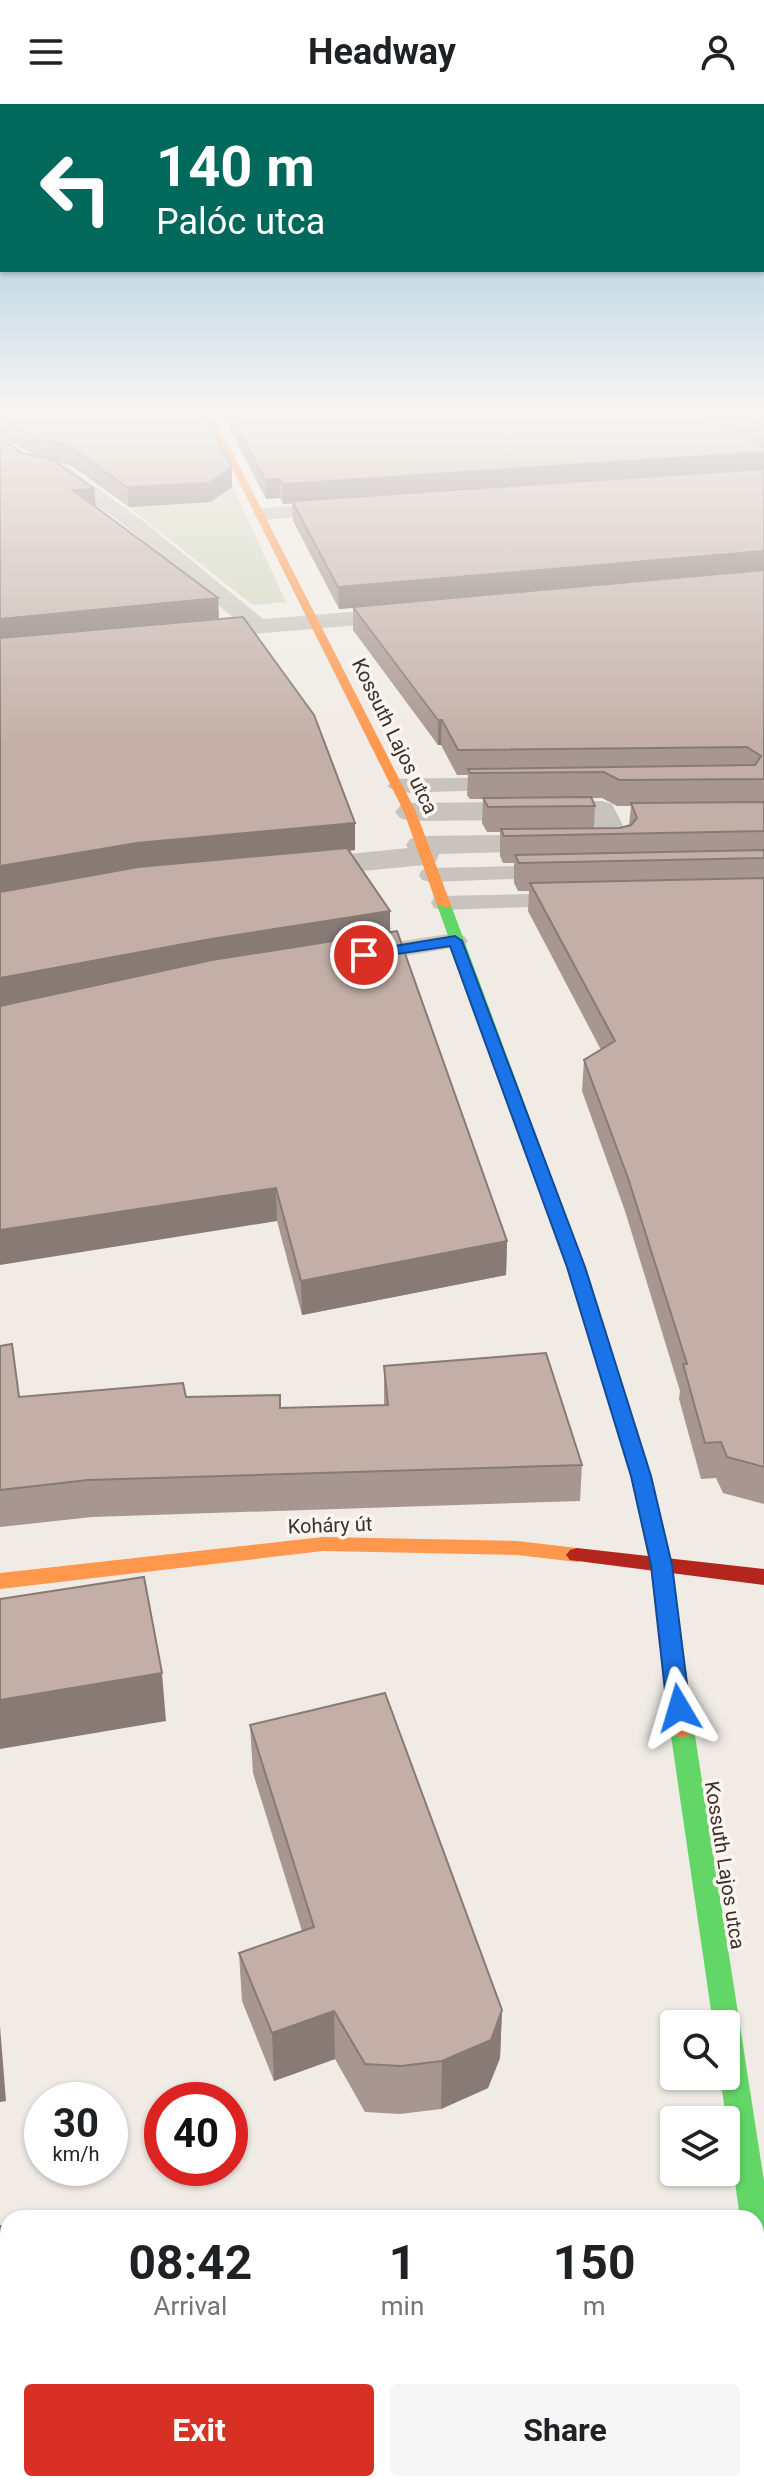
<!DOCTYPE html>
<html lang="en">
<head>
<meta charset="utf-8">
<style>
  body { margin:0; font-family:Roboto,sans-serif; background:#f6f6f6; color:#202124; height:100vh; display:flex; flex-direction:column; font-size:30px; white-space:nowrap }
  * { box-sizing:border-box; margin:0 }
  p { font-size:26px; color:#757577 }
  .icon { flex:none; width:44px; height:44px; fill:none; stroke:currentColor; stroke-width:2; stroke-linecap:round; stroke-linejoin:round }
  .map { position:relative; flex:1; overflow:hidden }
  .drawer { position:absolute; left:0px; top:2106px; width:764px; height:282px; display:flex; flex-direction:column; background:#fff; border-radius:24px 24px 0 0; box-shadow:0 2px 6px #0004 }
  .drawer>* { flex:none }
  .hud { position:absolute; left:0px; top:0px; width:764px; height:168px; box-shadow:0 2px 6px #0004; background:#00695c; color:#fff; overflow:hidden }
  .controls { position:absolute; left:660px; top:1906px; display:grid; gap:16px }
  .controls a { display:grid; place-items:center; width:80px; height:80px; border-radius:8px; background:#fff; box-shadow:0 2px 6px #0004; font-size:40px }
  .speed { position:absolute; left:24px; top:1978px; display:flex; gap:16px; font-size:40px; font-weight:700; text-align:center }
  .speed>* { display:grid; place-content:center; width:104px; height:104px; border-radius:50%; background:#fff; box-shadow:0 2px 6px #0004; line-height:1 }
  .speed small { font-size:20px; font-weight:400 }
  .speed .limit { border:12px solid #d22; background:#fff; color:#111 }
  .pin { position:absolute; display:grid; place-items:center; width:68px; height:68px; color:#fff; margin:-34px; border:4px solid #fff; border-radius:50%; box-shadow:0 2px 8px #0007 }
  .me { position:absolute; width:88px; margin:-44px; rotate:353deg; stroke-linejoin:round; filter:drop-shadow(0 0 6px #0008) }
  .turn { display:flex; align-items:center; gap:28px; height:168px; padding:0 24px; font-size:36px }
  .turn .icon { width:104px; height:104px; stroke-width:2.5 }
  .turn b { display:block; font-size:56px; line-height:68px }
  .eta { display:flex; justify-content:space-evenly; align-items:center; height:136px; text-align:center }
  .eta b { font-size:48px; font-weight:700; line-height:56px }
  .primary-button { display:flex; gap:16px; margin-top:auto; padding:16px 24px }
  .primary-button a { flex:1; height:92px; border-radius:8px; background:#d93025; color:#fff; font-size:32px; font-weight:700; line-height:92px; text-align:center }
  .primary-button a+a { background:#f6f6f6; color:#202124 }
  header { display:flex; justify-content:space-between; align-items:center; height:104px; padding:0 24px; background:#fff; font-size:36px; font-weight:700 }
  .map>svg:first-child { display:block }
</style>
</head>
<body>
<header><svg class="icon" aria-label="menu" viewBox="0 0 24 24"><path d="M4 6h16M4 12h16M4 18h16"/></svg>Headway<svg class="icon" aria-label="person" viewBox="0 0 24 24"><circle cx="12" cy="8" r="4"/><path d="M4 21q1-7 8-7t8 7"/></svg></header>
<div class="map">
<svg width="764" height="2387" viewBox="0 0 764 2387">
  <rect width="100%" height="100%" fill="#f0ebe5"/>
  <!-- green -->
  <path fill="#d1d6bf" d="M 0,320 L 224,364 L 286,498 L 253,501 L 83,367 L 41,355 Z"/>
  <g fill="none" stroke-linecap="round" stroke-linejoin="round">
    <!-- lane -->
    <g fill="#c9c3be" fill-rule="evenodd">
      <path d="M 514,673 L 522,675 L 525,680 L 522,685 L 398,689 L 387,682 L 398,675 Z"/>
      <path d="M 559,761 L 567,763 L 571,768 L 567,773 L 431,778 L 422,776 L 419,771 L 422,766 L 431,764 Z"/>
      <path d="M 574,789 L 583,791 L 586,796 L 583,801 L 443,806 L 434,804 L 431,799 L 434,794 L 443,792 Z"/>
      <path d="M 455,829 L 464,832 L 468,837 L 464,842 L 357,860 L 348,858 L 344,852 L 348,846 L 357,844 Z"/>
    </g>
    <!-- street -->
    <g fill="#c9c3be" fill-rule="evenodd">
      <path d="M 0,333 L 39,357 L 68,363 L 142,416 L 263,515 L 411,503 L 419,505 L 423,510 L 419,515 L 411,517 L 189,535 L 181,533 L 177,528 L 181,523 L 237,517 L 128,424 L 55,371 L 26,365 L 0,346 Z"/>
      <path d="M 351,398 L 361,404 L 358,408 L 262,416 L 252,410 L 262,404 Z"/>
      <path d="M 602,697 L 612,700 L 632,739 L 628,745 L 439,750 L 436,758 L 425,761 L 300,773 L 289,771 L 285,764 L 289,757 L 300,755 L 408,744 L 406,741 L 410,735 L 421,732 L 598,730 L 591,715 L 410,717 L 400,714 L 395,708 L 400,702 L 410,699 Z"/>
    </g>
    <!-- fast -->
    <g fill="#63d668" fill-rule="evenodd">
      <path d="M 444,797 L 451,801 L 585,1163 L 630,1304 L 627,1308 L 620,1310 L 610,1304 L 567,1163 L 437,801 Z"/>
      <path d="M 682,1616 L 690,1619 L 694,1625 L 764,2077 L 764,2192 L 756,2189 L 756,2114 L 740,2114 L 720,1972 L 726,1972 L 726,1920 L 713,1920 L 670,1625 L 674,1619 Z"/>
    </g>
    <!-- slow -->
    <g fill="#ff974d" fill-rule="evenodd">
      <path d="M 208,308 L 214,308 L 220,324 L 416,708 L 451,801 L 449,804 L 437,801 L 404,708 L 212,324 Z"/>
      <path d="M 620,1298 L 630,1304 L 651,1372 L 672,1461 L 694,1625 L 690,1631 L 682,1634 L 674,1631 L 670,1625 L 650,1461 L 631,1372 L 610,1304 Z"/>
      <path d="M 323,1433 L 517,1437 L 577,1444 L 584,1446 L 588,1451 L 584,1456 L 577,1458 L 517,1451 L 323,1447 L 0,1485 L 0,1469 Z"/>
    </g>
    <!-- jam -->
    <path fill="#b3261e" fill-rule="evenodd" d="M 577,1444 L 764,1465 L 764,1481 L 570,1456 L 566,1451 L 570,1446 Z"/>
  </g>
  <!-- wall -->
  <g fill="#a89690" fill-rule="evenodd">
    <path d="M 0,308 L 232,383 L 210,398 L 129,403 L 70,361 L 56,358 L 94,385 L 96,403 L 218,494 L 219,515 L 355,719 L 355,746 L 349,747 L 390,828 L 507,1137 L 506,1171 L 302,1211 L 277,1117 L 22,349 L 35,351 L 0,332 Z"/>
    <path d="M 221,308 L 764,308 L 764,1400 L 723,1389 L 716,1374 L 701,1375 L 679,1295 L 680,1287 L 625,1107 L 582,987 L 584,956 L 601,946 L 528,807 L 529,787 L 518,787 L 514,779 L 514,759 L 503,759 L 500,752 L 500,728 L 487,728 L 482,719 L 483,695 L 470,695 L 467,691 L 468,671 L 457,671 L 441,641 L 438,641 L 353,526 L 353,504 L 339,505 L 293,417 L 292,399 L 283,400 L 280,394 L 266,395 ZM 591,694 L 602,694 L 617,702 L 631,702 L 629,721 L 620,724 L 594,724 L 595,702 Z"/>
    <path d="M 0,1242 L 19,1293 L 186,1293 L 280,1304 L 384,1301 L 384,1262 L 582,1361 L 580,1397 L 92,1413 L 0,1423 Z"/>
    <path d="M 250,1621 L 502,1906 L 500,1954 L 488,1984 L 441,2005 L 400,2010 L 365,2008 L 335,1955 L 274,1977 L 242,1897 L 239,1849 L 302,1827 L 253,1669 Z"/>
    <path d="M 0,2122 L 8,2122 L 8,2380 L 466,2380 L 466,2387 L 155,2387 L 0,2382 Z"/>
  </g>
  <!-- shaded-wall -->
  <g fill="#887a75">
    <path d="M 764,348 L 764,367 L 283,400 L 283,380 Z"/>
    <path d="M 232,363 L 232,383 L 210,398 L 129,403 L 127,383 Z"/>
    <path d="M 280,375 L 280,394 L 266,395 L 265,376 Z"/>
    <path d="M 94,385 L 96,404 L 73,386 Z"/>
    <path d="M 764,447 L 764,468 L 339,505 L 338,483 Z"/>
    <path d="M 218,494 L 219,517 L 0,538 L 0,515 Z"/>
    <path d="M 438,616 L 442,616 L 441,641 L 438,641 Z"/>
    <path d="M 355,719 L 355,746 L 140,767 L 0,791 L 0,762 L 137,739 Z"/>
    <path d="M 390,807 L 390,836 L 0,905 L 0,874 L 211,835 Z"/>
    <path d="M 276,1084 L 277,1117 L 0,1161 L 0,1126 Z"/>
    <path d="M 507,1137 L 506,1171 L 302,1211 L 301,1177 Z"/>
    <path d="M 162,1569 L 166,1617 L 0,1645 L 0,1596 Z"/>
    <path d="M 502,1906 L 500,1954 L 488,1984 L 441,2005 L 442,1957 Z"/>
    <path d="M 334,1907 L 335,1955 L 274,1977 L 272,1929 Z"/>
    <path d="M 0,1922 L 6,1997 L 0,1998 Z"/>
  </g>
  <!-- building -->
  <g fill="#c3afa7" stroke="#887a75" stroke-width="2">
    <path d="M 0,308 L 204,308 L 232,363 L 209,379 L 127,383 L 68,342 L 38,336 L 0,315 Z"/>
    <path d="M 230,308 L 702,308 L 764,343 L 764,348 L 283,380 L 280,375 L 265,376 Z"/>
    <path d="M 735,308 L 764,308 L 764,323 Z"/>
    <path d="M 0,333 L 22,349 L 52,355 L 94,385 L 73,386 L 218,494 L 0,515 Z"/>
    <path d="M 764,365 L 764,447 L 338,483 L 292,397 Z"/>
    <path d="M 764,466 L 764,675 L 619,676 L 604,668 L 470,669 L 468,665 L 755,661 L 761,652 L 747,643 L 458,646 L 442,616 L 438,616 L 353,503 Z"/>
    <path d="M 243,513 L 314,611 L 355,719 L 137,739 L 0,762 L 0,534 Z"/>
    <path d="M 591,693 L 595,702 L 488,703 L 483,694 Z"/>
    <path d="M 764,698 L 764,727 L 504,732 L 501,725 L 620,724 L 631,721 L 637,714 L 631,699 Z"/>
    <path d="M 347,744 L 390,807 L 211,835 L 0,874 L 0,788 L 138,763 Z"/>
    <path d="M 764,746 L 764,754 L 519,759 L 515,751 Z"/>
    <path d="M 764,774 L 764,1363 L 727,1353 L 721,1338 L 705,1339 L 683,1260 L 687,1260 L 628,1074 L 584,956 L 615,937 L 530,779 Z"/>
    <path d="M 397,827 L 507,1137 L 301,1177 L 276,1084 L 0,1126 L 0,902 L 212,856 Z"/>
    <path d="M 12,1240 L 19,1293 L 183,1279 L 186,1293 L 280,1291 L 280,1304 L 388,1301 L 384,1262 L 546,1249 L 582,1361 L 88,1376 L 0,1386 L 0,1242 Z"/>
    <path d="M 144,1473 L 162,1569 L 0,1596 L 0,1495 Z"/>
    <path d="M 385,1589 L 502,1906 L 491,1936 L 442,1957 L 401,1962 L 365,1960 L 334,1907 L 272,1929 L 239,1849 L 314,1823 L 250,1621 Z"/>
    <path d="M 0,2122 L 8,2122 L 8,2342 L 0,2341 Z"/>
    <path d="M 224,2380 L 466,2380 L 466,2387 L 223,2387 Z"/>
  </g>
  <!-- sky -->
  <linearGradient id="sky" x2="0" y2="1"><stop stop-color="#8bbad8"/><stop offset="0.48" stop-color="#f8f6f3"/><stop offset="1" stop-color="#f8f6f3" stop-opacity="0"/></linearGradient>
  <rect width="764" height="642" fill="url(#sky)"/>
  <!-- route -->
  <path fill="#1a73e8" stroke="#114b97" stroke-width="2" d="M 455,832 L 462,837 L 585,1163 L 651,1372 L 672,1461 L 690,1604 L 687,1610 L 679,1613 L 670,1610 L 667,1604 L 651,1461 L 631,1372 L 567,1163 L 450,842 L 364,855 L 357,851 L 364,847 Z"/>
  <g text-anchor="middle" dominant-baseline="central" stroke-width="7" stroke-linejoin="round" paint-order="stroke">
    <!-- street labels -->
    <g font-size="20" fill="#3b302b" stroke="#fbf5ee">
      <text transform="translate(395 632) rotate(64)">Kossuth Lajos utca</text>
      <text transform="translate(330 1421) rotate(-2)">Koháry út</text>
      <text transform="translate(725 1761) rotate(81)">Kossuth Lajos utca</text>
    </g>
  </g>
</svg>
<div class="controls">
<a><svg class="icon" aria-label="search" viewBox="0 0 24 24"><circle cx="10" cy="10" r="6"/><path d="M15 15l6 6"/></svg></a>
<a><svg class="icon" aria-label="layers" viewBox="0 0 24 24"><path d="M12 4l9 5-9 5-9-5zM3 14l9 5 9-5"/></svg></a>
</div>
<div class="speed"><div>30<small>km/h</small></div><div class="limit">40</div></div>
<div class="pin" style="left:364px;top:851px;background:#d93025"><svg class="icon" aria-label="arrive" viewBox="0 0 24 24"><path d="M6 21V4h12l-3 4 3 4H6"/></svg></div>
<svg class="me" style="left:679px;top:1604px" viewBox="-20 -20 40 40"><path d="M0-17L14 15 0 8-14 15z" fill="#1a73e8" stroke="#fff" stroke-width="4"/></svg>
<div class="hud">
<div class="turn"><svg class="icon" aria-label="left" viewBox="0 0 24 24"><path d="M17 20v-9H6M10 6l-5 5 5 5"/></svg><div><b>140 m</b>Palóc utca</div></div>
</div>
<section class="drawer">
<div class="eta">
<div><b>08:42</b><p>Arrival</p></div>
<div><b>1</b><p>min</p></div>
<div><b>150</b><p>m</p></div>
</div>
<div class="primary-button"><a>Exit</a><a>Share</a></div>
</section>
</div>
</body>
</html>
